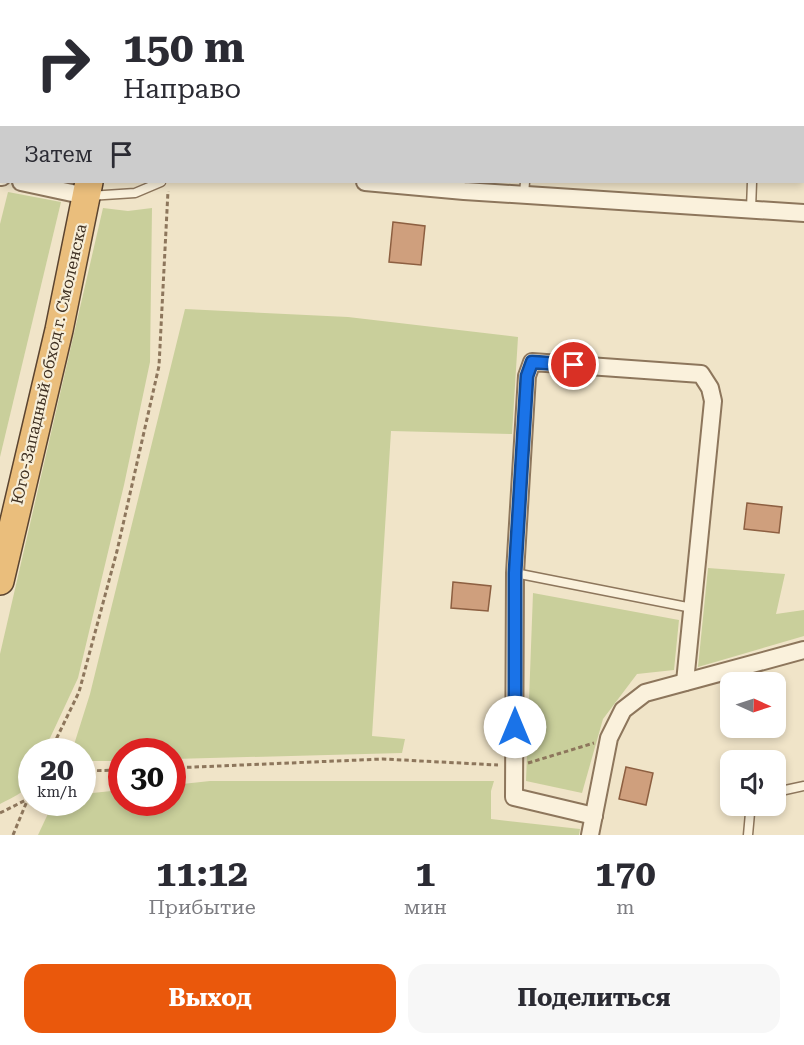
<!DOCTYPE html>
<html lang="ru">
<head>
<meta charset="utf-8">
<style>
  body { margin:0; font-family:"Roboto Serif",serif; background:#f7f7f7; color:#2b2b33; height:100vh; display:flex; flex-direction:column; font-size:22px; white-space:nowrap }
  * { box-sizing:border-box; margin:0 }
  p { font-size:20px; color:#7c7c81 }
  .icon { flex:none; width:33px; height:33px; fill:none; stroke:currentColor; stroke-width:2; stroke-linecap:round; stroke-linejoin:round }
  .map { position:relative; height:835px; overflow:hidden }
  .drawer { display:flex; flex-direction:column; background:#fff; flex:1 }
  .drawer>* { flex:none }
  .top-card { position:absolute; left:0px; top:0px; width:804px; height:183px; box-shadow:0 3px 9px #0003; background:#fff; color:#2b2b33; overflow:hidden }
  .needle { width:39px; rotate:93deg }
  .buttons { position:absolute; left:720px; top:672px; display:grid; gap:12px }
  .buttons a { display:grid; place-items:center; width:66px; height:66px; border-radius:12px; background:#fff; box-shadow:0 3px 9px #0003; font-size:30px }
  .speed { position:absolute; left:18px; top:738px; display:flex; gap:12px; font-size:30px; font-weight:700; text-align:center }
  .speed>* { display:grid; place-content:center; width:78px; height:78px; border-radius:50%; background:#fff; box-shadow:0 3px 9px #0003; line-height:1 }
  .speed small { font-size:15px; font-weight:400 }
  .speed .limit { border:9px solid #d22; background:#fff; color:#111 }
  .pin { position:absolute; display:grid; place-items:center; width:51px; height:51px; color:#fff; margin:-26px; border:3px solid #fff; border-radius:50%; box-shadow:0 2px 6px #0007 }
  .me { position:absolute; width:66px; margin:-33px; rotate:0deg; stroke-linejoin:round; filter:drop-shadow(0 0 4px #0008) }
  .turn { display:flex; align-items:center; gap:21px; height:126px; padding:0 24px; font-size:27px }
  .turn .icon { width:78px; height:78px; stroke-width:2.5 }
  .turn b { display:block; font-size:42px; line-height:51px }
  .then { display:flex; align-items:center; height:57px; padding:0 24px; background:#0003; gap:12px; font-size:22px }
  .eta { display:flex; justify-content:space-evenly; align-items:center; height:102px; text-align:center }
  .eta b { font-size:36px; font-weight:700; line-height:42px }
  .action { display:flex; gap:12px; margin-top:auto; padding:12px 24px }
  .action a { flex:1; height:69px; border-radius:18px; background:#ea580c; color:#fff; font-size:24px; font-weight:700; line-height:69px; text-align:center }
  .action a+a { background:#f7f7f7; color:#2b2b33 }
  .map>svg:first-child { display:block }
</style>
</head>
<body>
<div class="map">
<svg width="804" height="835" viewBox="0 0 804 835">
  <rect width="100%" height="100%" fill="#f0e4c8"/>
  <!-- green -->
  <g fill="#c9cf9b">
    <path d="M 8,192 L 61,202 L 0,457 L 0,224 Z"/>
    <path d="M 103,208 L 128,211 L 152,208 L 150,362 L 124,485 L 78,678 L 44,751 L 32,752 C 32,789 33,787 0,804 L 0,654 Z"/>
    <path d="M 185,309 L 348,317 L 518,337 L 512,434 L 391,431 L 372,736 L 405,739 L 402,753 L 173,759 L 172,752 L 122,752 L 121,761 L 83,761 L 82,752 L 72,751 L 90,694 Z"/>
    <path d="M 708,568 L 785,574 L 776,614 L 804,610 L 804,636 L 698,667 Z"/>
    <path d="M 533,593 L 679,620 L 674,670 L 637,674 L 603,719 L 582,793 L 526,781 Z"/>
    <path d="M 210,781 L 494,781 L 491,791 L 491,819 L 580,829 L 579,835 L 38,835 L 53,803 L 82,802 L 83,794 L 121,790 L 122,802 L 172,802 L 173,785 Z"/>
  </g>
  <!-- building -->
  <g fill="#cf9f7d" stroke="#8d5f41" stroke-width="1.5">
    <path d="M 393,222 L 425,226 L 421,265 L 389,262 Z"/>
    <path d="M 747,503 L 782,507 L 779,533 L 744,529 Z"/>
    <path d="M 453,582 L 491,586 L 488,611 L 451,608 Z"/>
    <path d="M 626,767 L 653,773 L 646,805 L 619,799 Z"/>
  </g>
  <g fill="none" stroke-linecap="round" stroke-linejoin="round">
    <defs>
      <g id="service">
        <path d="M 33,0 L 37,2"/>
        <path d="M 287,2 L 287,0"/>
        <path d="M 535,2 L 535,0"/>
        <path d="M 764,2 L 764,0"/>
        <path d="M 524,194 L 525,182"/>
        <path d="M 89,196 L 135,193 L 161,182"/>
        <path d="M 751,209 L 752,182"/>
        <path d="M 515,573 L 692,608"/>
        <path d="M 776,792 L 804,786"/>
        <path d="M 748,835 L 750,813 L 759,806"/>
      </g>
      <g id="minor">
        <path d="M 0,177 L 2,177"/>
        <path d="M 21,182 L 86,196"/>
        <path d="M 365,182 L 464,191 L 804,213"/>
        <path d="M 594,816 L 514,797 L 515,573 L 527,376 L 532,362 L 701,374 L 710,388 L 713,401 L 685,682"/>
        <path d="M 590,835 L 609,738 L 623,710 L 645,693 L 804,650"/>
      </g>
      <g id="trunk">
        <path d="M 125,2 L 125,0"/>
        <path d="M 0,581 L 59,330 L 89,182"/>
      </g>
    </defs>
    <!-- service casing -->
    <use href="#service" stroke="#8d765c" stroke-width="11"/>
    <!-- minor casing -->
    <use href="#minor" stroke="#8d765c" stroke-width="20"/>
    <!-- trunk casing -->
    <use href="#trunk" stroke="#5b4430" stroke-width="30"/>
    <!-- path -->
    <g stroke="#8d765c" stroke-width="3" stroke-dasharray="4.5 3" stroke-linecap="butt">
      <path d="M 50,752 L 79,692 L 117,551 L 159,366 L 168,191"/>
      <path d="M 528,763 L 594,743"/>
      <path d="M 172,768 L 383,759 L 498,765"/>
      <path d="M 82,771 L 122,770"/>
      <path d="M 0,813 L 32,797"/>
      <path d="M 13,835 L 32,789"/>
    </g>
    <!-- service -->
    <use href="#service" stroke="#faf1dc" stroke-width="8"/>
    <!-- minor -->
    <use href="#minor" stroke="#faf1dc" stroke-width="16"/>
    <!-- trunk -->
    <use href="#trunk" stroke="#eabe7c" stroke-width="27"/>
  </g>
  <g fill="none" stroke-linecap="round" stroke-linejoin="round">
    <defs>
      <path id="route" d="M 515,727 L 515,573 L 527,376 L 532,362 L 574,365"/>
    </defs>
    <!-- route casing -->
    <use href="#route" stroke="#114b97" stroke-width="15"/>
    <!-- route -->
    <use href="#route" stroke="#1a73e8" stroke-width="10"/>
  </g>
  <g text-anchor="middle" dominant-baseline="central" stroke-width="4.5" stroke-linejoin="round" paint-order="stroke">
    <!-- street labels -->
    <g font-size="16" fill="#3d2e20" stroke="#f7eed8">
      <text transform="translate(49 364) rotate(-77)">Юго-Западный обход г. Смоленска</text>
    </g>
  </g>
</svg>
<div class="buttons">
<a><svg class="needle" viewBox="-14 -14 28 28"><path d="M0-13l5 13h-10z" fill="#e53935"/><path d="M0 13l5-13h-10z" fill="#7c7c81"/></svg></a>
<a><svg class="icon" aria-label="sound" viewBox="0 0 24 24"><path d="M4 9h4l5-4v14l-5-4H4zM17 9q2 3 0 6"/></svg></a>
</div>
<div class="speed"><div>20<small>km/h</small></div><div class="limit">30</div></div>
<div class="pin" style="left:574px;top:365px;background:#d93025"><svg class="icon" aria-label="arrive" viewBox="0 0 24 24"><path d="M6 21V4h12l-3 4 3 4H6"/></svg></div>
<svg class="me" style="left:515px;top:727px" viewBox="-20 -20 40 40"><circle r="19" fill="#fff"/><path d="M0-13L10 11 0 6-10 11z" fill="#1a73e8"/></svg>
<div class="top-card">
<div class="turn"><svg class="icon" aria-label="right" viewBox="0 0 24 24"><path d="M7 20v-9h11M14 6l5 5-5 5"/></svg><div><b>150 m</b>Направо</div></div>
<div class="then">Затем<svg class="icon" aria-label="arrive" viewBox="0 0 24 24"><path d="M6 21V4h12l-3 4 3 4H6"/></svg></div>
</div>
</div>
<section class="drawer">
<div class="eta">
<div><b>11:12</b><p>Прибытие</p></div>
<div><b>1</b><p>мин</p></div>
<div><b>170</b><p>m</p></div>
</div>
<div class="action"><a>Выход</a><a>Поделиться</a></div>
</section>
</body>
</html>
